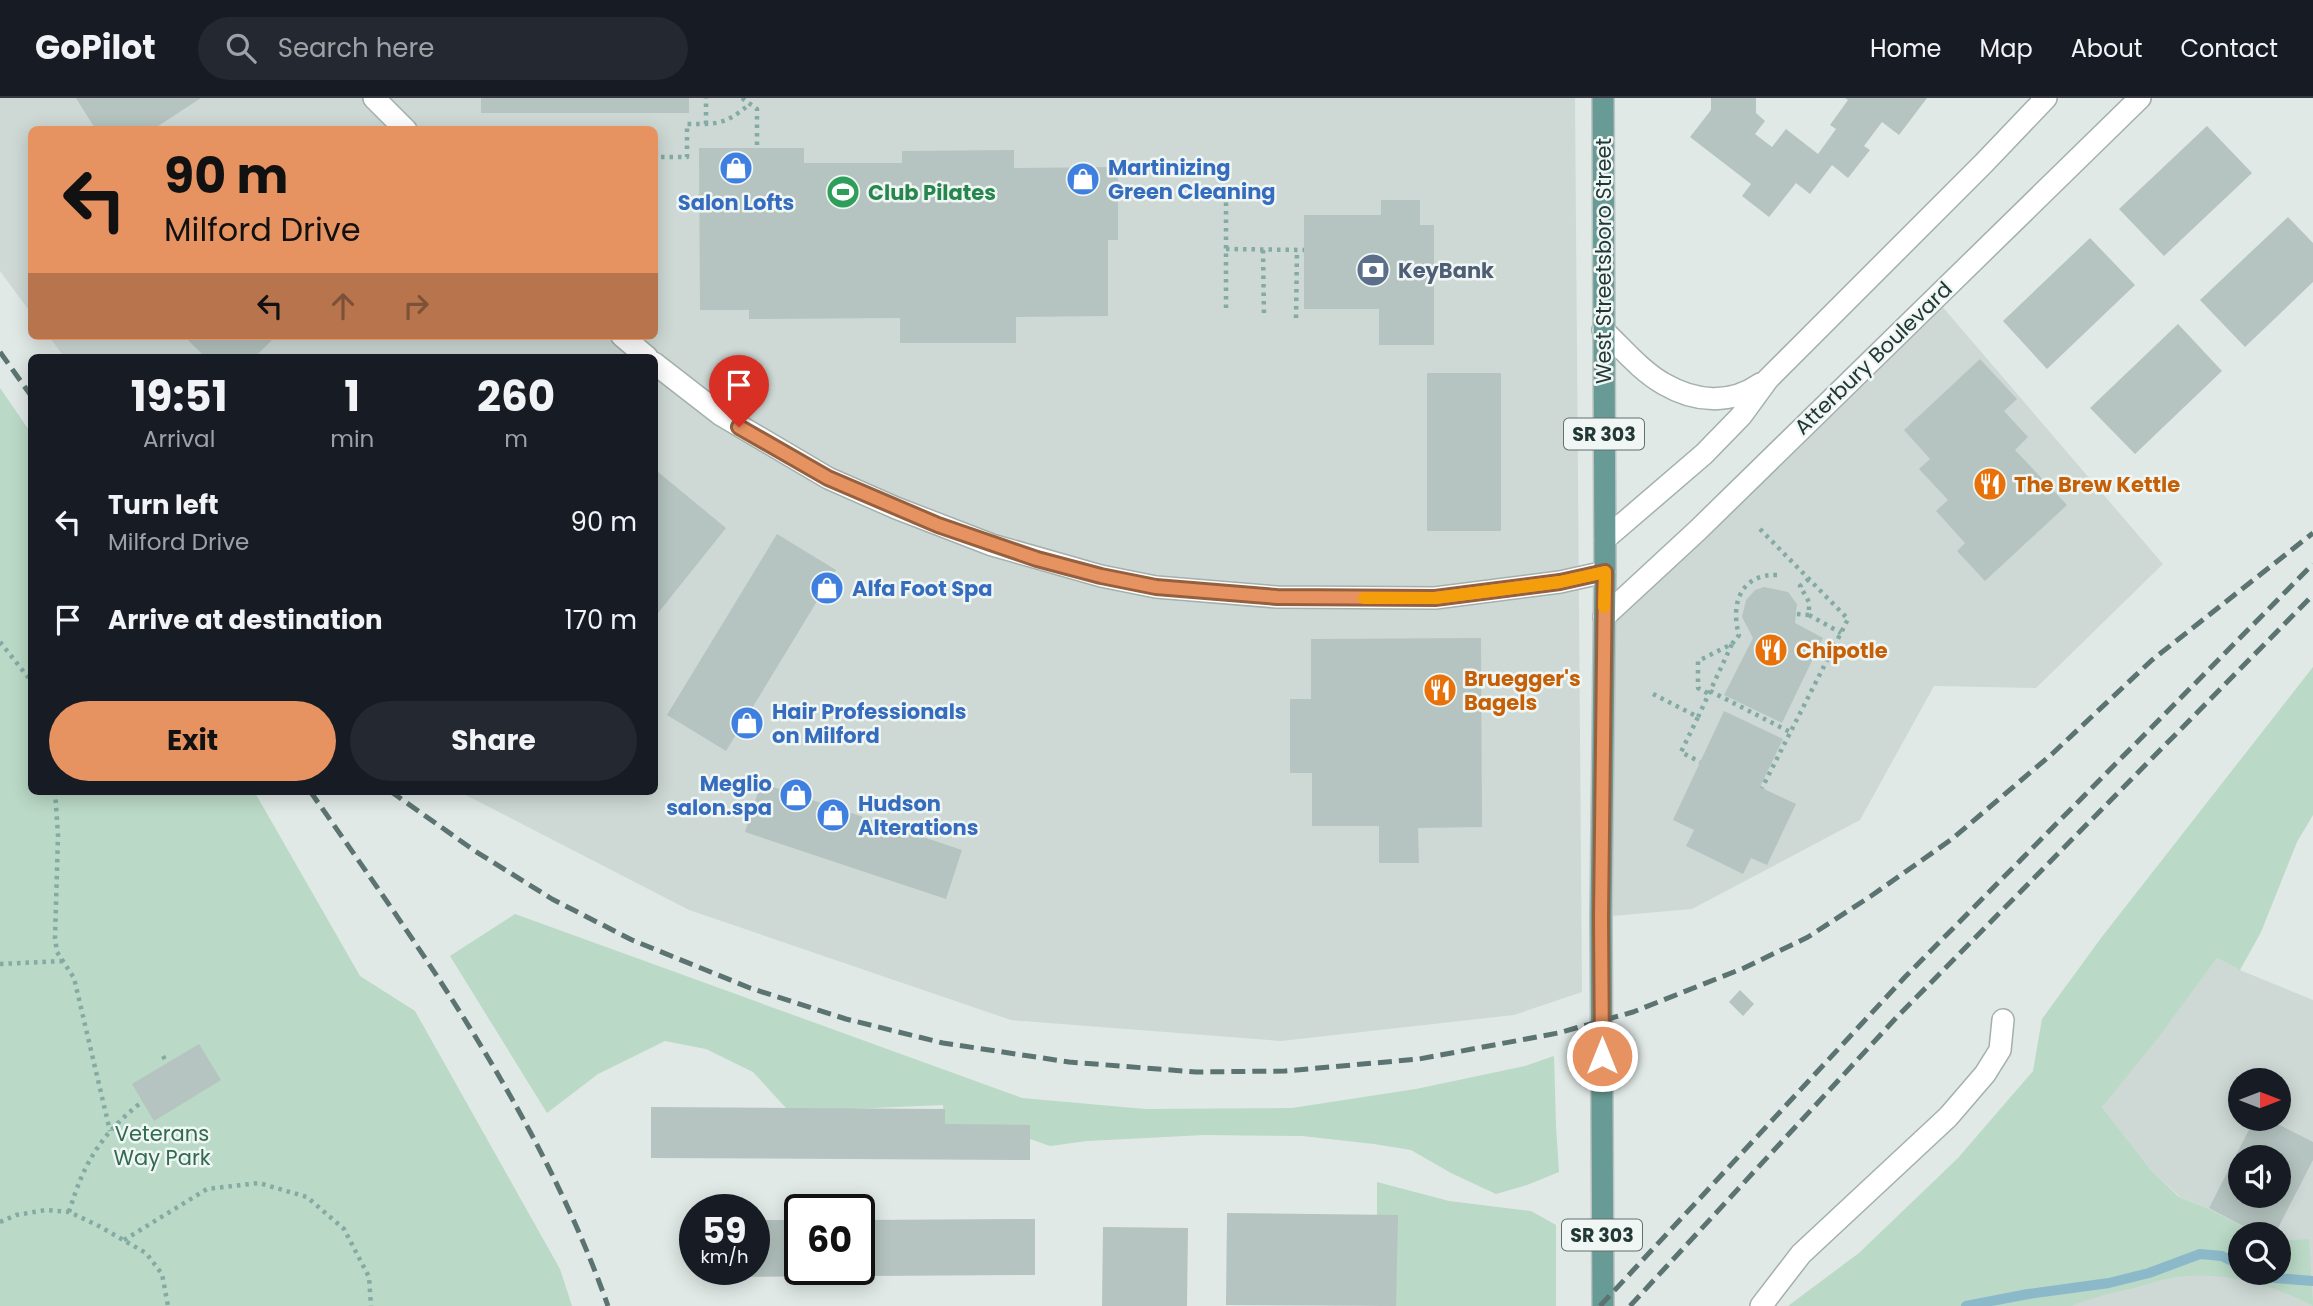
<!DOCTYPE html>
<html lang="en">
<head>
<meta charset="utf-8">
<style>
  body { margin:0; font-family:Poppins,sans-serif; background:#242831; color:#f1f3f6; height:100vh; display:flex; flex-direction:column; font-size:26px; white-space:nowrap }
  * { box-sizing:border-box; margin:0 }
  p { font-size:23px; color:#9ea1a6 }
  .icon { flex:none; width:38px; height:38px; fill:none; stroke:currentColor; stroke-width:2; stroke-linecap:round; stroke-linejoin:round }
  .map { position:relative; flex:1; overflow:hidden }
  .side { position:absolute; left:28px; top:256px; width:630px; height:441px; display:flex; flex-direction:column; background:#171b24; border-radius:10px; box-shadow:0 4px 18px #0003 }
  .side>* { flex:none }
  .top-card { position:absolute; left:28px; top:28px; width:630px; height:214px; border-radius:10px; box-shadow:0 4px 18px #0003; background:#e69361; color:#111; overflow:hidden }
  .needle { width:46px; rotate:90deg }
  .controls { position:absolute; left:2228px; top:970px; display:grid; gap:14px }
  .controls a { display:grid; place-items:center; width:63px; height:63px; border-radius:50%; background:#171b24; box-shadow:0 4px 18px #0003; font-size:35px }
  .speed { position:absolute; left:679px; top:1096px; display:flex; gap:14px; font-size:35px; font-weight:700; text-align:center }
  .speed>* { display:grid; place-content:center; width:91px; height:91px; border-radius:50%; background:#171b24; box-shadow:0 4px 18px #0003; line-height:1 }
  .speed small { font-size:18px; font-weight:400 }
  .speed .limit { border:4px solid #111; border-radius:10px; background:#fff; color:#111 }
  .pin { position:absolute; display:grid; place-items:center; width:60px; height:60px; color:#fff; margin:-72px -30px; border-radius:50% 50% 50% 0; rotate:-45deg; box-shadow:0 0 7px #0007 }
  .pin .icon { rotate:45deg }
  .me { position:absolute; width:77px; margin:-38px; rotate:0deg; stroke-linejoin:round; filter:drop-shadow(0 0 5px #0008) }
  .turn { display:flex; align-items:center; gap:24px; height:147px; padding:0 21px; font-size:32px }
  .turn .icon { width:91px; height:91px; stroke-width:2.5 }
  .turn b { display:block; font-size:49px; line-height:60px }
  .lanes { display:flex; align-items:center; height:66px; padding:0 21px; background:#0003; justify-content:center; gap:35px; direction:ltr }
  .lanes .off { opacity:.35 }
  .eta { display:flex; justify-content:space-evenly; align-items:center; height:119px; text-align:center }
  .eta b { font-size:42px; font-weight:700; line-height:49px }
  .primary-button { display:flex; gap:14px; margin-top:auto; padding:14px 21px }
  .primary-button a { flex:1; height:80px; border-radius:42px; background:#e69361; color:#111; font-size:28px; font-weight:700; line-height:80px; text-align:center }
  .primary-button a+a { background:#242831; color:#f1f3f6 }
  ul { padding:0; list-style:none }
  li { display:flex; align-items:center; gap:21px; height:98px; padding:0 21px }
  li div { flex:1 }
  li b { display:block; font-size:26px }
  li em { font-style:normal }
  header { display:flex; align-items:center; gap:42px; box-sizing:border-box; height:98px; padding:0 35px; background:#171b24; border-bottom:2px solid #363941 }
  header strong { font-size:33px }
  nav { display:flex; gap:38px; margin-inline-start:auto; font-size:24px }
  .search { width:490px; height:63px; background:#242831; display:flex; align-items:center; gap:18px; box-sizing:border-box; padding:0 24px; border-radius:38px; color:#9ea1a6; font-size:26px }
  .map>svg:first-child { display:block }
</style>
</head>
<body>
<header>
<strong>GoPilot</strong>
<div class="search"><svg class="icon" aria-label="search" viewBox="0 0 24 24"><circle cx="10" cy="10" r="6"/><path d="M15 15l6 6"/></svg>Search here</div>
<nav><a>Home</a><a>Map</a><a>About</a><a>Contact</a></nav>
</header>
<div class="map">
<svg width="2313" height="1208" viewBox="0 0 2313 1208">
  <rect width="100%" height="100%" fill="#e0e9e6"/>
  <!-- built -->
  <g fill="#ced9d5" fill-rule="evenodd">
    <path d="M 0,0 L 1575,0 L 1582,894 L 1514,917 L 1281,943 L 1011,922 L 689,812 L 458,693 L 654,693 L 654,259 L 64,259 L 49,238 L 654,238 L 654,32 L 32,32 L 31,215 L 0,173 Z"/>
    <path d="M 1935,200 L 2163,466 L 2036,590 L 1934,588 L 1860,722 L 1692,811 L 1601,819 L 1604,519 Z"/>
    <path d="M 2217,860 L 2240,872 L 2313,902 L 2313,1208 L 1830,1208 L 1899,1156 L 2240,1174 L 2278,1174 L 2309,1141 L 2279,1142 L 2278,1136 L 2258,1136 L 2209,1111 L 2180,1099 L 2150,1071 L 2102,1009 ZM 2240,982 L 2278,982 L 2278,1020 L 2240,1020 ZM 2240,1059 L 2278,1059 L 2278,1097 L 2240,1097 Z"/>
  </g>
  <!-- green -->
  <g fill="#bad9c6">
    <path d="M 0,290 L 31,335 L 32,693 L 254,693 L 360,878 L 415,913 L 560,1171 L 572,1208 L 0,1208 Z"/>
    <path d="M 2313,569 L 2313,717 L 2297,744 L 2261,834 L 2240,872 L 2217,860 L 2154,945 L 2102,1009 L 2150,1071 L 2179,1099 L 2209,1111 L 2258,1136 L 2240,1136 L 2240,1174 L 2278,1174 L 2279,1142 L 2309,1141 L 2313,1208 C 2272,1186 2223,1173 2176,1179 C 2162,1181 2148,1186 2134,1190 C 2111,1195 2093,1199 2071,1208 L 1788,1208 L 1859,1155 L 1958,1060 L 2033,973 L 2042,921 L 2101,840 Z"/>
    <path d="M 515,816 L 1022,1000 L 1145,1011 L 1292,1010 L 1416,991 L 1525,968 L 1554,958 L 1556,1028 L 1559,1074 L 1527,1087 L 1496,1096 L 1451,1075 L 1411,1052 L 1374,1046 L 1302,1038 L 1204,1037 L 1087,1043 L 1050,1048 L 1030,1041 L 945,1026 L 943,1007 L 849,1011 L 786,1010 L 753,974 L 706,951 L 665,943 L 598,976 L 547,1015 L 450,858 Z"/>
    <path d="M 1377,1084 L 1449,1103 L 1531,1113 L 1556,1127 L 1556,1208 L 1377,1208 Z"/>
  </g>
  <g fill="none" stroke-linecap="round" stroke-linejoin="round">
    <!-- stream -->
    <g stroke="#8cb9ca" stroke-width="10">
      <path d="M 2256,1174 L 2275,1180 L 2313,1183"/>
      <path d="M 1966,1208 L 2028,1196 L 2109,1185 L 2149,1175 L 2200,1156 L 2222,1158 L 2240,1167"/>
    </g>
  </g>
  <!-- building -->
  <g fill="#b5c4c0" fill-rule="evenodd">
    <path d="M 76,0 L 201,0 L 152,32 L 96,32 Z"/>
    <rect x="481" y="0" width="208" height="15"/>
    <path d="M 1711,0 L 1756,0 L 1756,15 L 1765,23 L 1755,36 L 1772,49 L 1786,31 L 1818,56 L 1836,31 L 1830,27 L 1848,2 L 1845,0 L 1927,0 L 1899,37 L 1882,24 L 1864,48 L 1870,52 L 1848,80 L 1832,67 L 1810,96 L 1796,85 L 1769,119 L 1742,98 L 1751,86 L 1690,39 L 1711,12 Z"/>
    <path d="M 2207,28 L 2252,75 L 2164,158 L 2119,111 Z"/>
    <path d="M 699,50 L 804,50 L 804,65 L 902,65 L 902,53 L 1014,52 L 1014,70 L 1118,69 L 1118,142 L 1108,142 L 1108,218 L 1016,219 L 1016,245 L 900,245 L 900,220 L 749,221 L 749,212 L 700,212 Z"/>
    <path d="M 1381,102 L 1420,102 L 1420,127 L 1434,127 L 1434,247 L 1379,247 L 1379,211 L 1304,211 L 1304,117 L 1381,117 Z"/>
    <path d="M 2288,119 L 2313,145 L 2313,184 L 2245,249 L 2200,202 Z"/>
    <path d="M 2090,140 L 2135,187 L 2047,271 L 2003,223 Z"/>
    <path d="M 2178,226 L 2222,273 L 2135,356 L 2090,310 Z"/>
    <path d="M 184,238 L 276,238 L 255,259 L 205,259 Z"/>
    <path d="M 1980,261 L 2017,301 L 2004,313 L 2028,339 L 2015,352 L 2067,407 L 1985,483 L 1957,453 L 1965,445 L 1936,413 L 1948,402 L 1919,371 L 1930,361 L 1904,332 Z"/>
    <rect x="1427" y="275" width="74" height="158"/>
    <path d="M 658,374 L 726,430 L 654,520 L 654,379 Z"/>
    <path d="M 777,436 L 836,472 L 726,653 L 667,617 Z"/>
    <path d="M 1764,489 L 1788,494 L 1797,506 L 1795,525 L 1823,540 L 1782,625 L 1724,597 L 1753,540 L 1742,519 L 1746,502 L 1755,492 Z"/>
    <path d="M 1481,540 L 1482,729 L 1418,730 L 1419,765 L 1379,765 L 1379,728 L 1312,728 L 1312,675 L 1290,675 L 1290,601 L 1311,601 L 1311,541 Z"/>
    <path d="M 1724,613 L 1783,641 L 1760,689 L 1796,706 L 1767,767 L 1751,760 L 1743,776 L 1686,748 L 1694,732 L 1673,722 Z"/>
    <path d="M 761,685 L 962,752 L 946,801 L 745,734 Z"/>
    <path d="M 1740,892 L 1754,906 L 1743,918 L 1729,904 Z"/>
    <path d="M 199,946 L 221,982 L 154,1023 L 132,986 Z"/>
    <path d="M 651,1009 L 945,1011 L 945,1026 L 1030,1027 L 1030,1062 L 651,1060 Z"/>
    <path d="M 2255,1020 L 2266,1020 L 2313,1044 L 2313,1062 L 2275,1136 L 2258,1136 L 2209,1110 ZM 2240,1059 L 2278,1059 L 2278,1097 L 2240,1097 Z"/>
    <path d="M 1227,1115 L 1398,1117 L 1396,1208 L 1226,1207 Z"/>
    <path d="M 1035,1121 L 1035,1177 L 703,1179 L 703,1171 L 754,1171 L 754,1122 L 800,1122 L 800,1171 L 859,1171 L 859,1122 Z"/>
    <path d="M 1103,1129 L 1188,1130 L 1187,1208 L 1102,1208 Z"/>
  </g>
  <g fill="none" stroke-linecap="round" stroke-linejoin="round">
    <defs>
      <g id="minor">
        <path d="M 374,0 L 406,32"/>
        <path d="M 1603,232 C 1622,250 1641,273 1664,286 C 1695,304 1730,307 1760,286"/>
        <path d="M 622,238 L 647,259"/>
        <path d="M 654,265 L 721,317 L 828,380 L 896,410 L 992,447 L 1101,478 L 1156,489 L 1277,499 L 1435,500 L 1560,484 L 1605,474"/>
        <path d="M 1605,441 L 1704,356 L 1741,318 L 1768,281 L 1984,65 L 2046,0"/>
        <path d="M 1604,519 L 1698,432 L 2140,0"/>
        <path d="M 1761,1208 L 1801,1156 L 1948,1019 L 1985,976 L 2000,952 L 2003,922"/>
      </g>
      <path id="major" d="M 1603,1208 L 1601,819 L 1605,474 L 1603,0"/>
    </defs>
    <!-- minor casing -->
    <use href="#minor" stroke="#a3b0ad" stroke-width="24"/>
    <!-- major casing -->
    <use href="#major" stroke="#bdc3c2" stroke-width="24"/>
    <!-- path -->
    <g stroke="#83aaa3" stroke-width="4.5" stroke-dasharray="3.5 5" stroke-linecap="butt">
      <path d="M 742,0 L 757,11 L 757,50"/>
      <path d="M 706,26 L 706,0"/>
      <path d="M 661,59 L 687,59 L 687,26 C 719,26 724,27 750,6"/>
      <path d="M 1226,79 L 1226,215"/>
      <path d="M 1226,151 L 1304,152"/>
      <path d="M 1263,152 L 1264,219"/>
      <path d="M 1296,220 L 1297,152"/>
      <path d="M 1760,431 L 1848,521 L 1762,690"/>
      <path d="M 1797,516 L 1809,517 L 1809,504 L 1800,488 L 1809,481"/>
      <path d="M 1809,517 L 1841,535"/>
      <path d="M 0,544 L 32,584"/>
      <path d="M 1732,546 L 1739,537 C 1730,505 1741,475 1779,477"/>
      <path d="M 1710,593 L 1790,634"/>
      <path d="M 1653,596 L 1698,619 L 1681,654 L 1700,664"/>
      <path d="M 1698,619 L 1732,546 L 1698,563 L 1698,590 L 1709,596"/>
      <path d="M 55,693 L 58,737 L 55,840 L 57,854 L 74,880 L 110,1033"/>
      <path d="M 0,866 L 63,863"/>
      <path d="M 163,958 L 167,965"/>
      <path d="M 69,1114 C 84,1064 101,1036 143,1003"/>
      <path d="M 0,1124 L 16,1117 L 46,1112 L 69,1114 L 97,1127 L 146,1155 L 162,1176 L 168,1208"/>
      <path d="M 124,1142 L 207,1091 L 259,1085 L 307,1099 L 344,1131 L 369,1179 L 371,1208"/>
    </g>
    <!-- minor -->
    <use href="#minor" stroke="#fff" stroke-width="21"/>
    <!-- major -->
    <use href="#major" stroke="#689b95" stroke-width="21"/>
    <!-- rail -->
    <g stroke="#5c7471" stroke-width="5" stroke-dasharray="14 7" stroke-linecap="butt">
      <path d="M 0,254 L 32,299"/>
      <path d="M 310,693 C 424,856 541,1019 608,1208"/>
      <path d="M 390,693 L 475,753 L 552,801 L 632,842 L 750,890 L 846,921 L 943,945 L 1069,964 L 1196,974 L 1285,973 L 1419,961 L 1558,935 L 1633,914 L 1744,870 L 1808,839 L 1871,798 L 1952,741 L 2052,656 L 2152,562 L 2313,435"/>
      <path d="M 1600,1208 L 1905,879 L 2313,466"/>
      <path d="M 1630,1208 L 1896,920 L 2313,497"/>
    </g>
  </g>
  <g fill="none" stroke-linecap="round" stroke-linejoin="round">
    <defs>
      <path id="route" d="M 739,329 L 828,380 L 938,427 L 1037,461 L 1101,478 L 1156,489 L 1277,499 L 1435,500 L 1560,484 L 1605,474 L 1601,819 L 1602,958"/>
    </defs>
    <!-- route casing -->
    <use href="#route" stroke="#96603f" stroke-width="18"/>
    <!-- route -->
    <use href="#route" stroke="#e69361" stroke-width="12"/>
    <!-- slow -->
    <path stroke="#f59e0b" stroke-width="12" d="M 1364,500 L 1435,500 L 1560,484 L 1605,474 L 1604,509"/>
  </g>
  <!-- icons -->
  <defs>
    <symbol id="shop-disc" viewBox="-11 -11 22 22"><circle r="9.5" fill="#3f7fe0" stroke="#f0f6f4"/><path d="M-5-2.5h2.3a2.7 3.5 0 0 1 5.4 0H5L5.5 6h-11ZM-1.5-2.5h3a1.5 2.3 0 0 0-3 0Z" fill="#fff"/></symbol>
    <symbol id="stadium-disc" viewBox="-11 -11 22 22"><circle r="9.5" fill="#2e9e5b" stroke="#f0f6f4"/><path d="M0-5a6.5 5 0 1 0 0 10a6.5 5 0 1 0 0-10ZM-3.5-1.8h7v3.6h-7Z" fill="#fff"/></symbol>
    <symbol id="bank-disc" viewBox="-11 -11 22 22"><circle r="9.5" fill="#5c6f8a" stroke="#f0f6f4"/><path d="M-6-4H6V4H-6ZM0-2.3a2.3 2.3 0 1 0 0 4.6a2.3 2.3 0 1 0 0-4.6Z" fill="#fff"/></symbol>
    <symbol id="restaurant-disc" viewBox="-11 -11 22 22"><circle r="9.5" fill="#e8710a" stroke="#f0f6f4"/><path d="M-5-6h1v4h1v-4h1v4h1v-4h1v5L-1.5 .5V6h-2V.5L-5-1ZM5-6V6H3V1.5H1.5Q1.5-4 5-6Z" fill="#fff"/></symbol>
  </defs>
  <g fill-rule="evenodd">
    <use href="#shop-disc" x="717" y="51" width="38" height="38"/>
    <use href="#shop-disc" x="1064" y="62" width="38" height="38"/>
    <use href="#stadium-disc" x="824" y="75" width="38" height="38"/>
    <use href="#bank-disc" x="1354" y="153" width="38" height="38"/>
    <use href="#restaurant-disc" x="1971" y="367" width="38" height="38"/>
    <use href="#shop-disc" x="808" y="471" width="38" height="38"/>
    <use href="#restaurant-disc" x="1752" y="533" width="38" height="38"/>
    <use href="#restaurant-disc" x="1421" y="573" width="38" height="38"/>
    <use href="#shop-disc" x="728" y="606" width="38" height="38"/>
    <use href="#shop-disc" x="777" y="678" width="38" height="38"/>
    <use href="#shop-disc" x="814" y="698" width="38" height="38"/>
  </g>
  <g text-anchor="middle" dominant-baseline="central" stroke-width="5" stroke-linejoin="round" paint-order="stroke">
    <!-- shield labels -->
    <g fill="#f0f6f4" stroke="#60716e" stroke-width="2">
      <rect x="1564" y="320.5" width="80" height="31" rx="5"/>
      <rect x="1562" y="1121.5" width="80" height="31" rx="5"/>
    </g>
    <g font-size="19" font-weight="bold" fill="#223835">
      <text x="1604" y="336">SR 303</text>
      <text x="1602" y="1137">SR 303</text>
    </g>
    <!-- shop labels -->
    <g font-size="21" font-weight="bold" fill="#366cbe" stroke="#f0f6f4" text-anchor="start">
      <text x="1108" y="69">Martinizing<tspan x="1108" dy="24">Green Cleaning</tspan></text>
      <text x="736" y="104" text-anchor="middle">Salon Lofts</text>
      <text x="852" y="490">Alfa Foot Spa</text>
      <text x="772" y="613">Hair Professionals<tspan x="772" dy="24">on Milford</tspan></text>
      <text x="772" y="685" text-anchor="end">Meglio<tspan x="772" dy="24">salon.spa</tspan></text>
      <text x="858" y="705">Hudson<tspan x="858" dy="24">Alterations</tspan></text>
    </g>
    <!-- leisure labels -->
    <g font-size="21" font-weight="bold" fill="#27864d" stroke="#f0f6f4" text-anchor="start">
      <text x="868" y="94">Club Pilates</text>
    </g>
    <!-- street labels -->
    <g font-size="21" fill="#223835" stroke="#f0f6f4">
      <text transform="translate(1603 163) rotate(-90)">West Streetsboro Street</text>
      <text transform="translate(1873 260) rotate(-44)">Atterbury Boulevard</text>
    </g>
    <!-- service labels -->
    <g font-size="21" font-weight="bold" fill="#4e5e75" stroke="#f0f6f4" text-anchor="start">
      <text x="1398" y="172">KeyBank</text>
    </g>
    <!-- food labels -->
    <g font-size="21" font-weight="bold" fill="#c56008" stroke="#f0f6f4" text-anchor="start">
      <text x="2014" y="386">The Brew Kettle</text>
      <text x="1796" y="552">Chipotle</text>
      <text x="1464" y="580">Bruegger's<tspan x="1464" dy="24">Bagels</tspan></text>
    </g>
    <!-- park labels -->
    <g font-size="21" fill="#306b4f" stroke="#f0f6f4">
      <text x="162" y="1035">Veterans<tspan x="162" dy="24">Way Park</tspan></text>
    </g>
  </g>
</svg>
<div class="controls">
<a><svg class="needle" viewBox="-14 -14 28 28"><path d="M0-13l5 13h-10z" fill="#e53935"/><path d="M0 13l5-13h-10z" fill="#9ea1a6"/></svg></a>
<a><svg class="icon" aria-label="sound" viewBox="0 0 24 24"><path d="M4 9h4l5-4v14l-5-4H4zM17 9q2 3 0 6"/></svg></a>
<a><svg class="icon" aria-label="search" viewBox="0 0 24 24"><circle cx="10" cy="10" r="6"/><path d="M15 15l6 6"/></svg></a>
</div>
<div class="speed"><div>59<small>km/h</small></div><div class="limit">60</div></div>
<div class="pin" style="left:739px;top:329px;background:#d93025"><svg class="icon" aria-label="arrive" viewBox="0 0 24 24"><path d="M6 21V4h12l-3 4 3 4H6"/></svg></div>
<svg class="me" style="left:1602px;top:958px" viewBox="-20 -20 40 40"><circle r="17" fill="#e69361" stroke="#fff" stroke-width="3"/><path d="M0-11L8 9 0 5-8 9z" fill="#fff"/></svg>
<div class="top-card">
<div class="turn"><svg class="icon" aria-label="left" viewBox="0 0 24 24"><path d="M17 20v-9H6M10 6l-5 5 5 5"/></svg><div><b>90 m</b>Milford Drive</div></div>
<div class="lanes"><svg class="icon" aria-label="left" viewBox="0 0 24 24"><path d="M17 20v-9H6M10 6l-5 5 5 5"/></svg><svg class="icon off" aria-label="ahead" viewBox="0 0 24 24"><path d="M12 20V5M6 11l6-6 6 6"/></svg><svg class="icon off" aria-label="right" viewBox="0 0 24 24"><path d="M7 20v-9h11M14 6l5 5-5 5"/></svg></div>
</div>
<section class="side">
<div class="eta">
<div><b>19:51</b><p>Arrival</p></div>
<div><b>1</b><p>min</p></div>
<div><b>260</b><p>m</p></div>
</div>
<ul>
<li><svg class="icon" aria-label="left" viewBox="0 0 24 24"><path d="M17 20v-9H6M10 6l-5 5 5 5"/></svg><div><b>Turn left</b><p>Milford Drive</p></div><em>90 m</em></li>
<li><svg class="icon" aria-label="arrive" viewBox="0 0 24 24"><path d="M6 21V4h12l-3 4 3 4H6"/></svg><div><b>Arrive at destination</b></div><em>170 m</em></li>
</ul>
<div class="primary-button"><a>Exit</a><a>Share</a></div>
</section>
</div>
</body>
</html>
